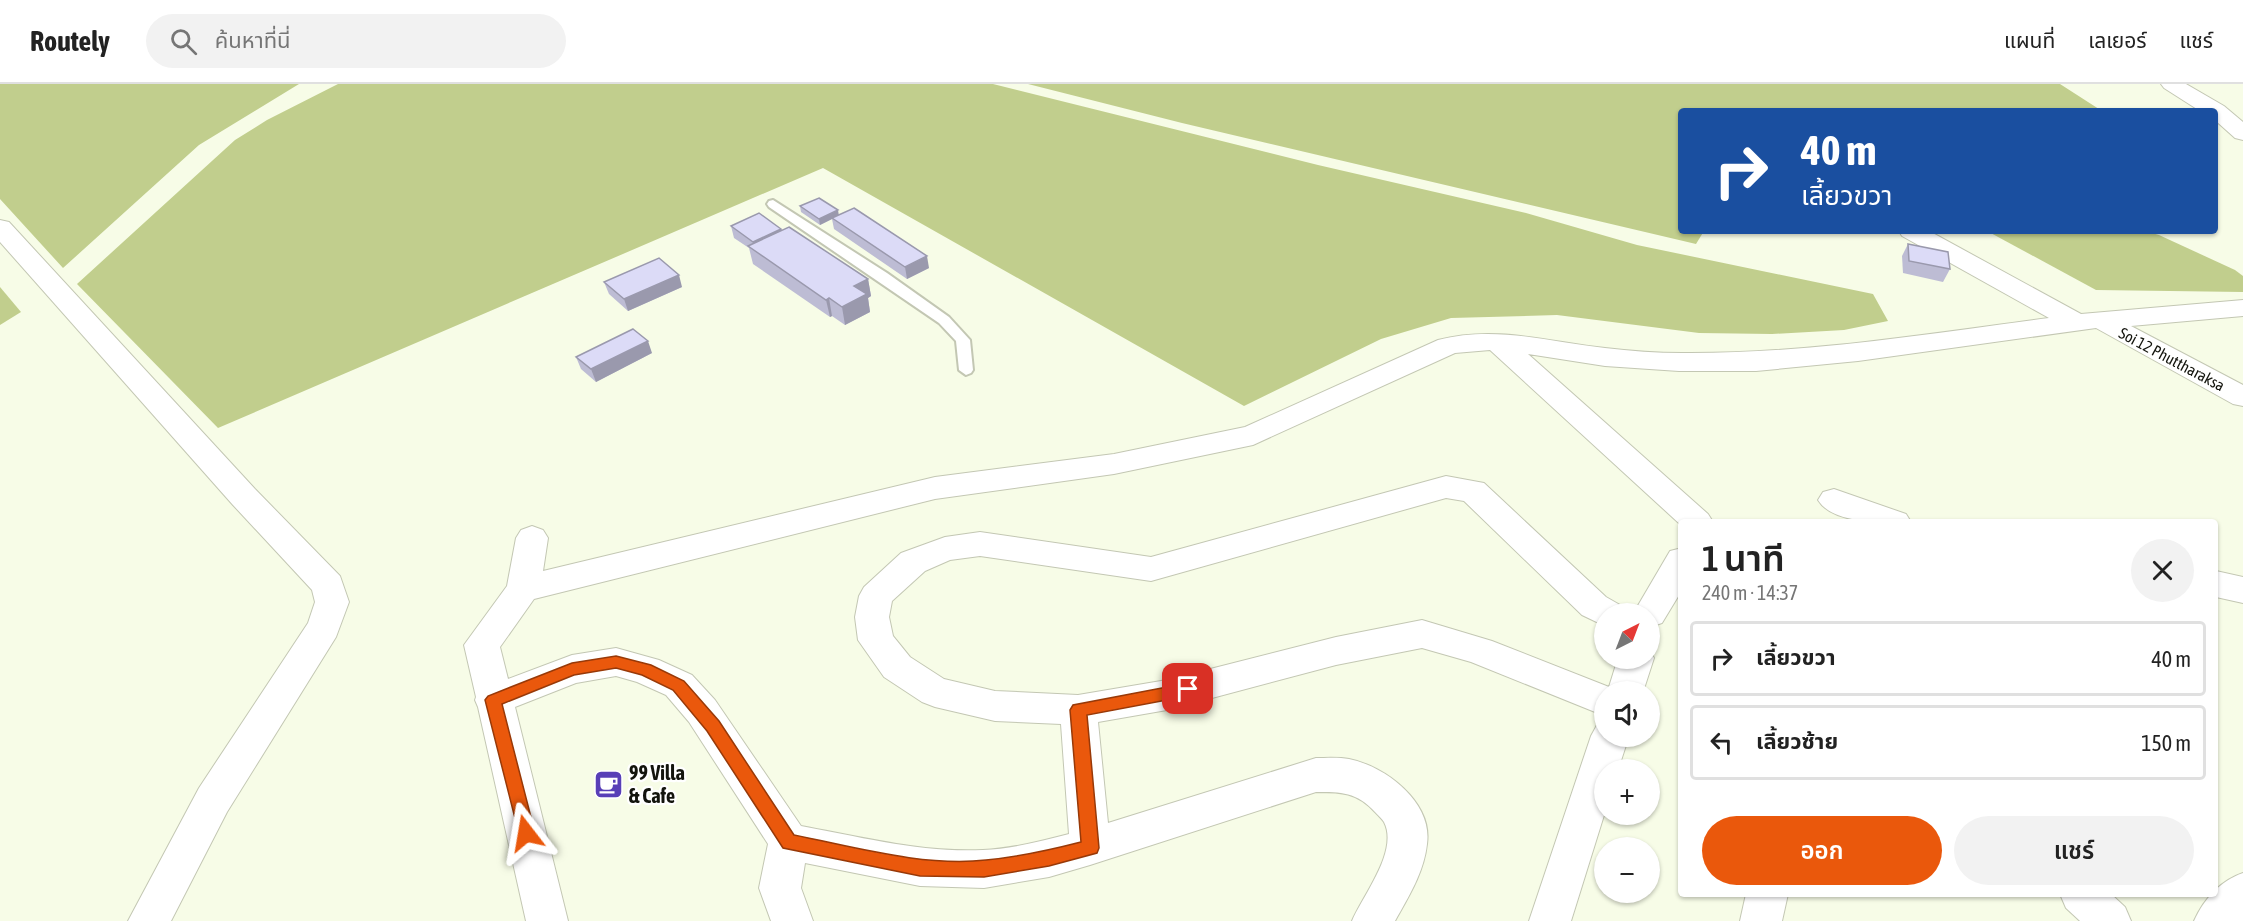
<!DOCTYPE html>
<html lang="th">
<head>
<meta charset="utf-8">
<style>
  body { margin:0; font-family:"Asap Condensed","Noto Sans Thai",sans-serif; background:#f2f2f2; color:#222; height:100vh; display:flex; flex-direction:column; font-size:22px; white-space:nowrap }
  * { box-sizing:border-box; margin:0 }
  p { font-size:20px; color:#767676 }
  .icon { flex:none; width:33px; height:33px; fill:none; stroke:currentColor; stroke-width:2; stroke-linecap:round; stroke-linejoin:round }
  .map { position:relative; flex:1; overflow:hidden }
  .sheet { position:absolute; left:1678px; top:435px; width:540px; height:378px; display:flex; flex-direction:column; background:#fff; border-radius:6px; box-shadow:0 2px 4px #0004 }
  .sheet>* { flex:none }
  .guide { position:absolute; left:1678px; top:24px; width:540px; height:126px; border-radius:6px; box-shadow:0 2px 4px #0004; background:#1a4fa0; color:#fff; overflow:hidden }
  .needle { width:39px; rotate:42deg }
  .buttons { position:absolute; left:1594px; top:519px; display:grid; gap:12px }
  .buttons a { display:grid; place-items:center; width:66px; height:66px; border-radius:50%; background:#fff; box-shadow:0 2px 4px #0004; font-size:30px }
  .pin { position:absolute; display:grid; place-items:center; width:51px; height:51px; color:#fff; margin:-26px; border-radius:12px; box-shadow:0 3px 9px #0006 }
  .me { position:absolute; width:66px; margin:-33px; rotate:346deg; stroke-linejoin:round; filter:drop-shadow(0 0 4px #0008) }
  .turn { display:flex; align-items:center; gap:21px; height:126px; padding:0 24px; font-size:27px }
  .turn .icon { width:78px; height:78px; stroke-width:2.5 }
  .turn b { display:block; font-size:42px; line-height:51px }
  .round { display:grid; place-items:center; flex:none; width:63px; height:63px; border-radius:32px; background:#f2f2f2 }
  .overview { display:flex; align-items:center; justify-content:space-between; height:102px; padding:0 24px }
  h1 { font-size:36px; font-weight:600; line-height:45px }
  .button { display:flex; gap:12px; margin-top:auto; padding:12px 24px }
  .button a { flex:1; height:69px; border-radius:36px; background:#ea580c; color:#fff; font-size:24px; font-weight:600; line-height:69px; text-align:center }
  .button a+a { background:#f2f2f2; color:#222 }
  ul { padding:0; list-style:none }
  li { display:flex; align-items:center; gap:18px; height:75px; margin:0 12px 9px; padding:0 12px; border:3px solid #e0e0e0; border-radius:6px }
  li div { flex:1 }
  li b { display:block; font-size:22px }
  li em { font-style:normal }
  header { display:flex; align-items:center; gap:36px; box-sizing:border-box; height:84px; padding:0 30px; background:#fff; border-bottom:2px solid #e0e0e0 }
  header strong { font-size:28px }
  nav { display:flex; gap:33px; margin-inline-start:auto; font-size:21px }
  .search { width:420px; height:54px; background:#f2f2f2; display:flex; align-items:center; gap:15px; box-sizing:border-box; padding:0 21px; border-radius:33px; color:#767676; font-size:22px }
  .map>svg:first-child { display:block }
</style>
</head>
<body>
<header>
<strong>Routely</strong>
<div class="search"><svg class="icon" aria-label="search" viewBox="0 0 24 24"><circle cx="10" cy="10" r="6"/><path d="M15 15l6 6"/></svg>ค้นหาที่นี่</div>
<nav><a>แผนที่</a><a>เลเยอร์</a><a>แชร์</a></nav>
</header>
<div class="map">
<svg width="2243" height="837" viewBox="0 0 2243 837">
  <rect width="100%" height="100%" fill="#f7fce7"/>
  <!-- green -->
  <g fill="#c1ce8d">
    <path d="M 0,0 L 299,0 L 199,61 L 63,184 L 0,115 Z"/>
    <path d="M 338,0 L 993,0 L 1318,81 L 1526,129 L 1637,161 L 1873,210 L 1888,237 L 1844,246 L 1772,250 L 1699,249 L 1557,231 L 1451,234 L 1381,255 L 1244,322 L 823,84 L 218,344 L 77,200 L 235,56 L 267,36 Z"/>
    <path d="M 1028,0 L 2060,0 L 2102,27 L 1682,27 L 1682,147 L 1704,147 L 1696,160 L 1182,39 Z"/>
    <path d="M 1987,147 L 2145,147 L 2159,151 L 2235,186 L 2243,192 L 2243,208 L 2096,206 Z"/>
    <path d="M 0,203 L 21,228 L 0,241 Z"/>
  </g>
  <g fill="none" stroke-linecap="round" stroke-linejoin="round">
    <defs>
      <path id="lane" d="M 773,116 L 887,189 L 949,233 L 970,256 L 973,286 L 971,289 L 966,291 L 959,286 L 956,257 L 939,239 L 769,123 L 767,120 L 769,117 Z"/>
      <g id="street">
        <path d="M 2161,0 L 2186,0 L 2224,22 L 2243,38 L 2243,56 L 2235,54 L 2216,37 L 2216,27 L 2200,27 L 2164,4 Z"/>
        <path d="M 0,136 L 9,138 L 255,405 L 340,492 L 349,518 L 336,553 L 227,728 L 171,837 L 128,837 L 199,704 L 308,539 L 315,518 L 312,506 L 233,421 L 0,158 Z"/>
        <path d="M 1899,147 L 1929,147 L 2081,230 L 2243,216 L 2243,232 L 2131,242 L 2243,301 L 2243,322 L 2233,320 L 2096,244 L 1858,277 L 1756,287 L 1679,287 L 1605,282 L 1528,270 L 1708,430 L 1713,438 L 1682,438 L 1682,442 L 1490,266 L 1455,269 L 1253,361 L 1114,390 L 935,415 L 534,515 L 500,563 L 508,595 L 572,571 L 616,564 L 659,576 L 692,591 L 715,616 L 801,742 C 861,753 922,769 983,766 C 1011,765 1042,757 1069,750 L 1061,640 L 995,637 L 935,623 L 922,618 L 884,593 L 858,556 L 855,533 L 859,512 L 864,503 L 901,469 L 945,453 L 980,448 L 1151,473 L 1446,392 L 1484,399 L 1606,513 L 1620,521 L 1625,530 L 1605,530 L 1605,542 L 1582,531 L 1464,417 L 1446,414 L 1151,497 L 980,472 L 950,476 L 925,487 L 892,517 L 889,533 L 893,552 L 910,573 L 944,595 L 995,607 L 1078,611 L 1167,596 L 1336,553 L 1422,536 L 1492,557 L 1609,603 L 1618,574 L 1650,574 L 1650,567 L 1654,574 L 1643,608 L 1605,608 L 1605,632 L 1471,578 L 1422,564 L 1336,581 L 1167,626 L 1098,638 L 1108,739 L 1316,674 C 1326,674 1339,673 1349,675 C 1385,682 1433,718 1427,760 C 1424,788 1409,812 1395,837 L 1352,837 C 1363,811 1399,767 1384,738 C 1382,735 1378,731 1375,728 C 1357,708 1341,708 1316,708 L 1090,781 L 1049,793 L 984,804 L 920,802 L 805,779 L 801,804 L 813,837 L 771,837 L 759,804 L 768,760 L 689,638 L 666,611 L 637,598 L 616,592 L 576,599 L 515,623 L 568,837 L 526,837 L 478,623 L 475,616 L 476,613 L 464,561 L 507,502 L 516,454 L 521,446 L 532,442 L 543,446 L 548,454 L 543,487 L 935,393 L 1114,370 L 1245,343 L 1438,256 C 1496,241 1548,258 1605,264 C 1630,267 1657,269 1682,269 C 1806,270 1927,250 2049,234 L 1902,152 Z"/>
        <path d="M 1834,405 L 1906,430 L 1911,438 C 1885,438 1833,441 1818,416 L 1823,408 Z"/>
        <path d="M 1682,464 L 1682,506 L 1662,539 L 1650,543 L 1650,530 L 1633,530 L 1670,467 Z"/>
        <path d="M 2216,487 L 2243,493 L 2243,519 L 2216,513 Z"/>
        <path d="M 1605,638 L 1605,652 L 1629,652 L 1618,686 L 1605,686 L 1605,728 L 1571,837 L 1529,837 L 1591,652 L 1597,641 Z"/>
        <path d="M 2243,789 L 2243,837 L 2194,837 C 2204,815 2220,797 2243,789 Z"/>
        <path d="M 1746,810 L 1788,810 L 1782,837 L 1740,837 Z"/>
        <path d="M 2060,810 L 2111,810 L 2125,823 L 2131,837 L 2080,837 L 2066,824 Z"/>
      </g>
    </defs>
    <!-- lane casing -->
    <use href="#lane" stroke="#c3c7b3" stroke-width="4"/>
    <!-- street casing -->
    <use href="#street" stroke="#c3c7b3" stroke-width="2"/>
    <!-- lane -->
    <use href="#lane" fill="#fff" fill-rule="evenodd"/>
    <!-- street -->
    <use href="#street" fill="#fff" fill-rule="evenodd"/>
  </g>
  <!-- wall -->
  <g fill="#bdbcd4">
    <path d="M 800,122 L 839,131 L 929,184 L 907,195 L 834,145 L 832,135 L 820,141 L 801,128 Z"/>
    <path d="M 731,142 L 781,145 L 782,147 L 868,195 L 871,212 L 868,214 L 870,228 L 845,241 L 832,232 L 830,233 L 753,180 L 749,164 L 734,154 Z"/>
    <path d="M 1908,160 L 1950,185 L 1943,198 L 1903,189 L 1902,172 Z"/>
    <path d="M 604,198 L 682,203 L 628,227 L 609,210 Z"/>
    <path d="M 652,269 L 596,298 L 581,285 L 576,273 Z"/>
  </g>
  <!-- shaded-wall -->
  <g fill="#9a99ad">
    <path d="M 838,126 L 839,132 L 832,134 L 832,135 L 820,141 L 819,135 Z"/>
    <path d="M 781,145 L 784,157 L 755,167 L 753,158 Z"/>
    <path d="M 927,172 L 929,184 L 907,195 L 905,183 Z"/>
    <path d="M 679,191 L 682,203 L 628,227 L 624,215 Z"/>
    <path d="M 868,195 L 871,212 L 868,214 L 870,228 L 845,241 L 842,223 L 854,202 Z"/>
    <path d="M 829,214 L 832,232 L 830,233 L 826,216 Z"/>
    <path d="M 648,257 L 652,269 L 596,298 L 591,285 Z"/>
  </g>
  <!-- building -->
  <g fill="#dcdbf7" stroke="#9a99ad" stroke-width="1.5">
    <path d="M 819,114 L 838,126 L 819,135 L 800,122 Z"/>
    <path d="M 854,124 L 927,172 L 905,183 L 832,134 Z"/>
    <path d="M 759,129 L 781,145 L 753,158 L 731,142 Z"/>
    <path d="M 789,143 L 868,195 L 854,202 L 867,210 L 842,223 L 829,214 L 826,216 L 748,162 Z"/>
    <path d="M 1908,160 L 1948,168 L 1950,185 L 1909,177 Z"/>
    <path d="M 659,174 L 679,191 L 624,215 L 604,198 Z"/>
    <path d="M 633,245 L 648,257 L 591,285 L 576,273 Z"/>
  </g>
  <!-- route -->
  <path fill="#ea580c" stroke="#983908" stroke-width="1.5" d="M 616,572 L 651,581 L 684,597 L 719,637 L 794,751 C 855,763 924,783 986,776 C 1018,773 1050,766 1081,758 L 1070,626 L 1073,621 L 1188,599 L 1194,601 L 1196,605 L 1194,610 L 1188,612 L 1087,631 L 1099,764 L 1097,769 L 1049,782 L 984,793 L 920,792 L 783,764 L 707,647 L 673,606 L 642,591 L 616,584 L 574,591 L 502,620 L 535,749 L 532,754 L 526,757 L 520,754 L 485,616 L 488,612 L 572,579 Z"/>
  <!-- icons -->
  <defs>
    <symbol id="cafe-square" viewBox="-11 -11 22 22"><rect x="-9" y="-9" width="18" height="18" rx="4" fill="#583fb7" stroke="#fff"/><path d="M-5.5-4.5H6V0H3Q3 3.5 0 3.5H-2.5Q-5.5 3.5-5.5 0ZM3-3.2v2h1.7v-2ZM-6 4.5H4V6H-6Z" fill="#fff"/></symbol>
  </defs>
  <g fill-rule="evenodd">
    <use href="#cafe-square" x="592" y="684" width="33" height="33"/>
  </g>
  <g text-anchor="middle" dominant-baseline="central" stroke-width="4.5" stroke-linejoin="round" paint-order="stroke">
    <!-- street labels -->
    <g font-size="16" fill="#13140d" stroke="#fff">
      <text transform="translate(2172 275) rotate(28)">Soi 12 Phuttharaksa</text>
    </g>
    <!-- near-poi labels -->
    <g font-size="20" font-weight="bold" fill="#13140d" stroke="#fff" text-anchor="start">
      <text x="629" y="688">99 Villa<tspan x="629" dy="23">&amp; Cafe</tspan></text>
    </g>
  </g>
</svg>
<div class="buttons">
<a><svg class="needle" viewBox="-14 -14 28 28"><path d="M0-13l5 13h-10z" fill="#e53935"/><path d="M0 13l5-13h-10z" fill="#767676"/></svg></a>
<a><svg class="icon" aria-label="sound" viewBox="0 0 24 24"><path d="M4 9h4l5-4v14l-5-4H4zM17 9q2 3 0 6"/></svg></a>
<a>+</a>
<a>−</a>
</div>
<div class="pin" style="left:1188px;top:605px;background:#d93025"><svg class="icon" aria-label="arrive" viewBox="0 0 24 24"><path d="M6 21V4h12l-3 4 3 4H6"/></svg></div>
<svg class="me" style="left:526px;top:749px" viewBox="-20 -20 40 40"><path d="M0-17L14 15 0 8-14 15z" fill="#ea580c" stroke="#fff" stroke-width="4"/></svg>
<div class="guide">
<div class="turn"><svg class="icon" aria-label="right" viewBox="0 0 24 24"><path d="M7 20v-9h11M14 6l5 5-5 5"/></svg><div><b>40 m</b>เลี้ยวขวา</div></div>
</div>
<section class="sheet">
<div class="overview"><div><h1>1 นาที</h1><p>240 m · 14:37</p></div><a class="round"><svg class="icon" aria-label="close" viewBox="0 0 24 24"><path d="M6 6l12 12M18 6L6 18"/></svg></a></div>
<ul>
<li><svg class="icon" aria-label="right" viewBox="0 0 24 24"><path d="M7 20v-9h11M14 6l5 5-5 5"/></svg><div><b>เลี้ยวขวา</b></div><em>40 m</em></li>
<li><svg class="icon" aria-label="left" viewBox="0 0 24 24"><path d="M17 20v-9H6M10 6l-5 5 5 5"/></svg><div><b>เลี้ยวซ้าย</b></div><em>150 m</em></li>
</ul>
<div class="button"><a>ออก</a><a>แชร์</a></div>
</section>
</div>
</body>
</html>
